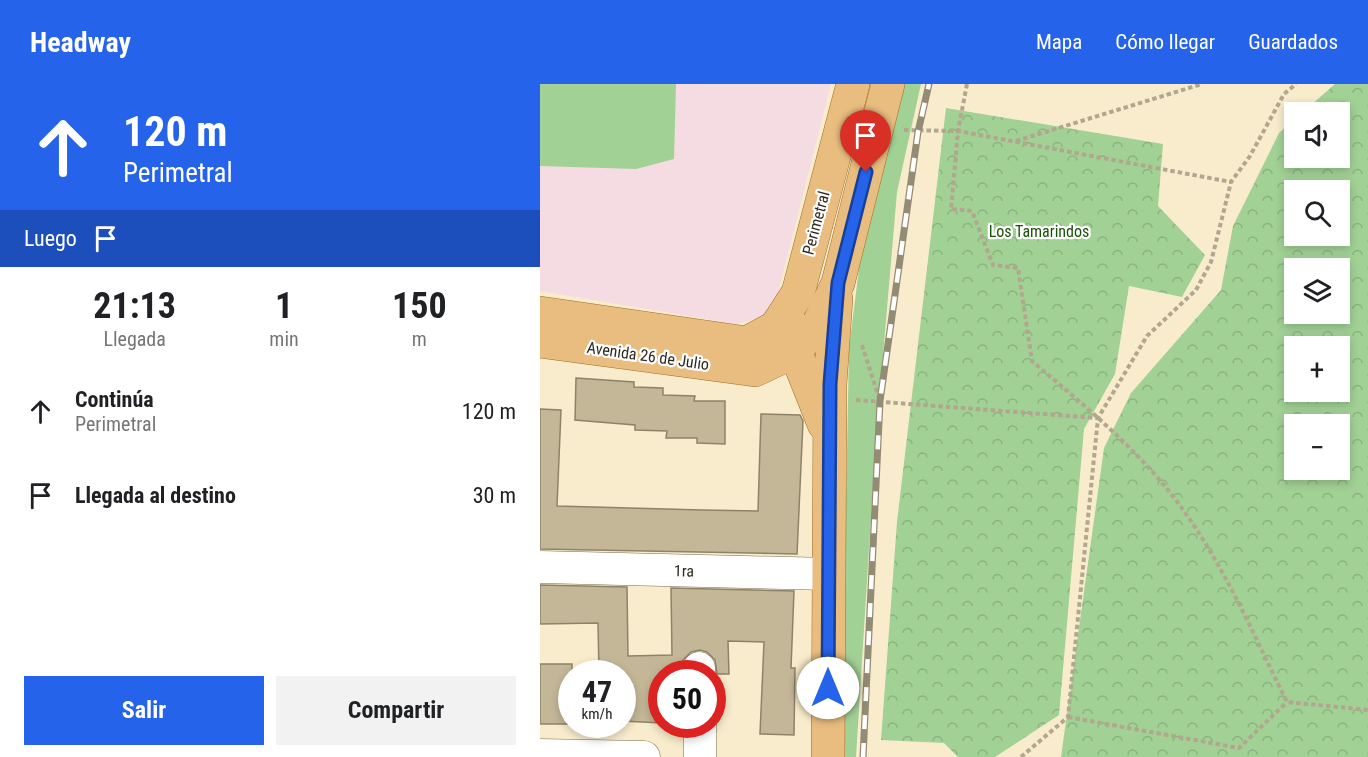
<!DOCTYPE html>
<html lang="es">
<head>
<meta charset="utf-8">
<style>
  body { margin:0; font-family:"Roboto Condensed",sans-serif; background:#f2f2f2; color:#202124; height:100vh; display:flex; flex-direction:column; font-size:22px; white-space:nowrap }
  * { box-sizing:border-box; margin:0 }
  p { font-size:20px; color:#757577 }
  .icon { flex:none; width:33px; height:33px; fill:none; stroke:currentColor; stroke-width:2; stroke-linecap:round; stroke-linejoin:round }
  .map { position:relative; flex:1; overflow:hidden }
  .sheet { display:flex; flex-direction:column; background:#fff; width:540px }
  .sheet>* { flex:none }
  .guide { background:#2563eb; color:#fff; overflow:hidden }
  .fabs { position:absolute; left:744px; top:18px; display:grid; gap:12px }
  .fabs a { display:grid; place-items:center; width:66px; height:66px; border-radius:0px; background:#fff; box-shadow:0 3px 9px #0003; font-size:30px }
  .speed { position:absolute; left:18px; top:576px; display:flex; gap:12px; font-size:30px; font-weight:700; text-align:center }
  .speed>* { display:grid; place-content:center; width:78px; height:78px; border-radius:50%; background:#fff; box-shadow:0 3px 9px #0003; line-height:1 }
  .speed small { font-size:15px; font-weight:400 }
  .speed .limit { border:9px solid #d22; background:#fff; color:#111 }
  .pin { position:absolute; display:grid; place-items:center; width:51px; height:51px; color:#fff; margin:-62px -26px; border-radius:50% 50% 50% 0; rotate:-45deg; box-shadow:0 0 6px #0007 }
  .pin .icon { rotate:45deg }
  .me { position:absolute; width:66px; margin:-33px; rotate:0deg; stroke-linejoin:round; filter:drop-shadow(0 0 4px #0008) }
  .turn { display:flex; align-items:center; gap:21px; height:126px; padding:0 24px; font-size:27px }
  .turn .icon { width:78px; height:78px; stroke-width:2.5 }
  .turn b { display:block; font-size:42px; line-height:51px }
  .then { display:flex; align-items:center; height:57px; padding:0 24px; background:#0003; gap:12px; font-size:22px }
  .eta { display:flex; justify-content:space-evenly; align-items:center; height:102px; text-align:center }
  .eta b { font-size:36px; font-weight:700; line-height:42px }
  .button { display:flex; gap:12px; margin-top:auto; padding:12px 24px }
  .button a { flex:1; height:69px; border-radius:0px; background:#2563eb; color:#fff; font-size:24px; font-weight:700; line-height:69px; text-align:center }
  .button a+a { background:#f2f2f2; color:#202124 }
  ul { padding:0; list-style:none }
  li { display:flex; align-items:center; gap:18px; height:84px; padding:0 24px }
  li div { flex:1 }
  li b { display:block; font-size:22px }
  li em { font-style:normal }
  header { display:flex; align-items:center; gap:36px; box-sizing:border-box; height:84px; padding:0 30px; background:#2563eb; color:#fff }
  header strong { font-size:28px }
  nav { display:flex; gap:33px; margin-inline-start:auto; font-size:21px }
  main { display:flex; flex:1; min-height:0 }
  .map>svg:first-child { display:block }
</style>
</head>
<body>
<header>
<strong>Headway</strong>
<nav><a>Mapa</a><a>Cómo llegar</a><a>Guardados</a></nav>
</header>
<main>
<section class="sheet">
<div class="guide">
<div class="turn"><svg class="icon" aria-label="ahead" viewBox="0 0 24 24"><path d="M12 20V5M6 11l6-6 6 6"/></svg><div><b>120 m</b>Perimetral</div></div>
<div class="then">Luego<svg class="icon" aria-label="arrive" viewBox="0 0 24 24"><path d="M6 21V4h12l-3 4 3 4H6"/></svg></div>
</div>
<div class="eta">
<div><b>21:13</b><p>Llegada</p></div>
<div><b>1</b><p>min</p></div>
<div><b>150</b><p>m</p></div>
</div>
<ul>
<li><svg class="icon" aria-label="ahead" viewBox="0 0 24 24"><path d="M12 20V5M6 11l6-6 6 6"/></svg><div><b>Continúa</b><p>Perimetral</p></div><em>120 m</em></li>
<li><svg class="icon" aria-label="arrive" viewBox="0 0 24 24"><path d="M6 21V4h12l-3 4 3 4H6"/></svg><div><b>Llegada al destino</b></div><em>30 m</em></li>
</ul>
<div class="button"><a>Salir</a><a>Compartir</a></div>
</section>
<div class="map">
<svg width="828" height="673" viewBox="0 0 828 673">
  <defs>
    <pattern id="forest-crowns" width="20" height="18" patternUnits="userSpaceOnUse" patternTransform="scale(1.5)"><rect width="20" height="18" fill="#a1d195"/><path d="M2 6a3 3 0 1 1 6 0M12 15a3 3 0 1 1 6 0" fill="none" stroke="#8bb380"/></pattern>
  </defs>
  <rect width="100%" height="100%" fill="#f9eccc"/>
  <!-- education -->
  <path fill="#f5dbe2" d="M 0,0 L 291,0 L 238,209 L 223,233 L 196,240 L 0,207 Z"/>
  <!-- grass -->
  <g fill="#a1d195">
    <path d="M 0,0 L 136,0 L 134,75 L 96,85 L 0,82 Z"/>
    <path d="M 362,0 L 381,0 L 357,108 L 336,353 L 316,673 L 301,673 L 309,265 L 325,136 Z"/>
  </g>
  <!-- forest -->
  <g fill="url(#forest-crowns)" fill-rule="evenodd">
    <path d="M 795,0 L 828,0 L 828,673 L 521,673 L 564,364 L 591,309 L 681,206 L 693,142 L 739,49 L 754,36 L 754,74 L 800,74 L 800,28 L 763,28 ZM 754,106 L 800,106 L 800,152 L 754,152 ZM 754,184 L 800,184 L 800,230 L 754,230 ZM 754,262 L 800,262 L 800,308 L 754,308 ZM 754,340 L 800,340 L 800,386 L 754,386 Z"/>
    <path d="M 406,24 L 623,60 L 618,122 L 665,171 L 642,213 L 589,202 L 575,290 L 544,345 L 519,631 L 455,673 L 418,673 L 404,659 L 341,656 L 357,438 Z"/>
  </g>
  <!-- building -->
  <g fill="#c3b798" stroke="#8e8366" stroke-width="1.5">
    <path d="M 36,294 L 94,298 L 94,303 L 123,304 L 123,311 L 155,312 L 154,317 L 185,317 L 185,360 L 157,359 L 157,354 L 126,354 L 127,347 L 95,346 L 95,341 L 35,336 Z"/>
    <path d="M 0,325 L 21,326 L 17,422 L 162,426 L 218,427 L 221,330 L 260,331 L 263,337 L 257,470 L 0,465 Z"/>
    <path d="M 0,501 L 87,503 L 88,572 L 132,571 L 131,504 L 254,507 L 251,584 L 255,584 L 254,651 L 220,650 L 224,558 L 188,557 L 189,590 L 177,590 L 175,576 L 167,568 L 160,566 L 151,568 L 143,576 L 141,590 L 122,590 L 122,639 L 82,637 L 82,590 L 59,590 L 58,539 L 0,540 Z"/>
    <rect x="0" y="580" width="32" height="60"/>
  </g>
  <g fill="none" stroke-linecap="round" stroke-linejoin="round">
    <defs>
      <g id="minor">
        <path d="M 0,483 L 289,490"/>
        <path d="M 159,584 L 159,590"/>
        <path d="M 160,640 L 160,673"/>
        <path d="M 0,671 L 104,673"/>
      </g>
      <g id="major">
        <path d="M 0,229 L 207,259 L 236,243 L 258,209 L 313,0"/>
        <path d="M 256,245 L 255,267 L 284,340"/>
        <path d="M 0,257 L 215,286 L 255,267 L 279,239 L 298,199 L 348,0"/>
        <path d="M 288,673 L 290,300 L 296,215"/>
      </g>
    </defs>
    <!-- minor casing -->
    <use href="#minor" stroke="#796d51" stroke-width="33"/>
    <!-- major casing -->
    <use href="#major" stroke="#9e6d25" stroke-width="34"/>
    <!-- path -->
    <g stroke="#b2a78e" stroke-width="4" stroke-dasharray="4.5 3" stroke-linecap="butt">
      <path d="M 427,0 L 418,47 L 411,125 L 432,127 L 453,181 L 478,184 L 492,277 C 539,317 589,358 628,406 C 679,469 711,546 747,618 L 828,626"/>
      <path d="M 364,46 L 418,47 L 691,98"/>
      <path d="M 476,57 L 662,0"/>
      <path d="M 322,261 L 340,317"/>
      <path d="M 316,316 L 557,334"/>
      <path d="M 528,633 L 699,664 L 747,618"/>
      <path d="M 481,673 L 528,633 L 558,334 L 607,252 L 656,206 L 671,178 L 691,98 L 710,72 L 744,10 L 756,0"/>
    </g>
    <!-- minor -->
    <use href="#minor" stroke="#fff" stroke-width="32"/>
    <!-- major -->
    <use href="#major" stroke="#e9bd7f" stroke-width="33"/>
    <defs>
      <path id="rail" d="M 323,673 L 340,317 L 378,48 L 389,0"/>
    </defs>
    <!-- rail casing -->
    <use href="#rail" stroke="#948b75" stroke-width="7"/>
    <!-- rail -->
    <use href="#rail" stroke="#fff" stroke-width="4.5" stroke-dasharray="14" stroke-linecap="butt"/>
  </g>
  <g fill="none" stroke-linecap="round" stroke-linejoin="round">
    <defs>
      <path id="route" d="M 288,604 L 290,300 L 298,199 L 326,88"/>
    </defs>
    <!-- route casing -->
    <use href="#route" stroke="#184099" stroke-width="15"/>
    <!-- route -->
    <use href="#route" stroke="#2563eb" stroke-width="10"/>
  </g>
  <g text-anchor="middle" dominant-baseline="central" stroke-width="4.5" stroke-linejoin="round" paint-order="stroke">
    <!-- street labels -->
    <g font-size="16" fill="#2e291d" stroke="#fff">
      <text transform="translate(276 139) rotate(-75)">Perimetral</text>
      <text transform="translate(108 272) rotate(8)">Avenida 26 de Julio</text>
      <text transform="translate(144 487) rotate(1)">1ra</text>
    </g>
    <!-- park labels -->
    <g font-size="16" fill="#1b5108" stroke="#fff">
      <text x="499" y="147">Los Tamarindos</text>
    </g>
  </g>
</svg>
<div class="fabs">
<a><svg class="icon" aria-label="sound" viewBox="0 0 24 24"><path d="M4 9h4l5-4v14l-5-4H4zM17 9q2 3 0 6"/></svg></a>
<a><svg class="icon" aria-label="search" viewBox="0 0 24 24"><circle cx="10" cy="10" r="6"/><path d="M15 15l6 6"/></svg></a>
<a><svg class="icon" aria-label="layers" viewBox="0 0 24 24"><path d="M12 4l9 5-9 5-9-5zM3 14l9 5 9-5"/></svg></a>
<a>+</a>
<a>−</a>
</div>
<div class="speed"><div>47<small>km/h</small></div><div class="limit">50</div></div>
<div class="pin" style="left:326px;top:88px;background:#d93025"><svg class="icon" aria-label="arrive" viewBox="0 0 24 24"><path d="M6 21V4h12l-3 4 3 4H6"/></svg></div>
<svg class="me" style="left:288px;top:604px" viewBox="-20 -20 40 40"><circle r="19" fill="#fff"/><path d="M0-13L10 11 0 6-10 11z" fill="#2563eb"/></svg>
</div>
</main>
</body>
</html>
